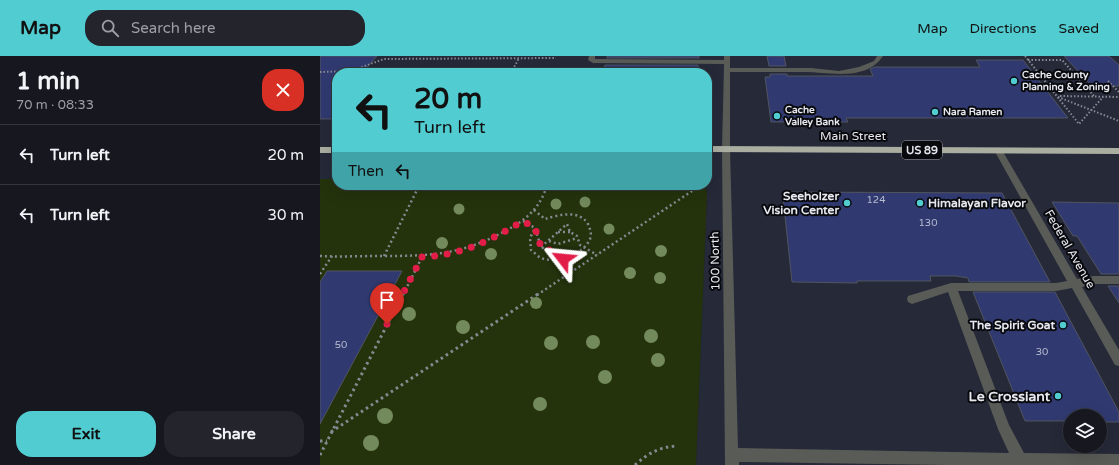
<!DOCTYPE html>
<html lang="en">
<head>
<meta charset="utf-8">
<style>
  body { margin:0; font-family:"Varela Round",sans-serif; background:#23242c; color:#f1f3f6; height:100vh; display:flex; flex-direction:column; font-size:15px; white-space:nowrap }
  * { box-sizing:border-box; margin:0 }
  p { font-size:13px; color:#9e9fa4 }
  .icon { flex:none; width:22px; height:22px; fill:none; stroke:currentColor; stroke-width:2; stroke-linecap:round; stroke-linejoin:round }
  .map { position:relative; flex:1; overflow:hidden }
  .side { display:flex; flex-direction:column; background:#16171f; width:320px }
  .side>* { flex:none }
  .hud { position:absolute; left:12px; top:12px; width:380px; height:122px; border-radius:16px; box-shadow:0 4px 16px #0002,0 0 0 1px #35363d; background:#51ccd1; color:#111; overflow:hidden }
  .buttons { position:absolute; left:743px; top:353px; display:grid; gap:8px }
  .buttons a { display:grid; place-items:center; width:44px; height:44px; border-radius:50%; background:#16171f; box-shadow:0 4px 16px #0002,0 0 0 1px #35363d; font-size:20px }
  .pin { position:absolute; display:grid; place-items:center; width:34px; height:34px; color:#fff; margin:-41px -17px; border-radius:50% 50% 50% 0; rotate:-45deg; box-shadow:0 0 4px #0007 }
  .pin .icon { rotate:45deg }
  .me { position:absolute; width:44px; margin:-22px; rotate:299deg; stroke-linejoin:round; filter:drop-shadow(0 0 3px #0008) }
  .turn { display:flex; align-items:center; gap:14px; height:84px; padding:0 16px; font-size:18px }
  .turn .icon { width:52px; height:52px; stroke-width:2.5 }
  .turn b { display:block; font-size:28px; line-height:34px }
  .then { display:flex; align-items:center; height:38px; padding:0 16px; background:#0003; gap:8px; font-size:15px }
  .round { display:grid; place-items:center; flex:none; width:42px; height:42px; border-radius:16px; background:#23242c }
  .summary { display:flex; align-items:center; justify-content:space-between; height:68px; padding:0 16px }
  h1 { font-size:24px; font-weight:800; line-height:30px }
  .primary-button { display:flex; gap:8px; margin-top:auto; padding:8px 16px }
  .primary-button a { flex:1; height:46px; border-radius:16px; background:#51ccd1; color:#111; font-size:16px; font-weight:800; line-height:46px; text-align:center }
  .primary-button a+a { background:#23242c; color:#f1f3f6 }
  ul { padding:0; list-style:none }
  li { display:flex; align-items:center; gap:12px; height:60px; padding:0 16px; border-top:1px solid #35363d }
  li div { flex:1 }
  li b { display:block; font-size:15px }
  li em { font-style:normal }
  header { display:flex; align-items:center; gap:24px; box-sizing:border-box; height:56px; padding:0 20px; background:#51ccd1; color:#111 }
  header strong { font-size:19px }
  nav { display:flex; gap:22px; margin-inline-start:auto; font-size:14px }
  .search { width:280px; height:36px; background:#23242c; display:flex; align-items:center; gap:10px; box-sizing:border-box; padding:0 14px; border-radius:16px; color:#9e9fa4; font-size:15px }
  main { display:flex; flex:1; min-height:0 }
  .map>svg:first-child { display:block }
</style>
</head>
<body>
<header>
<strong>Map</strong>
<div class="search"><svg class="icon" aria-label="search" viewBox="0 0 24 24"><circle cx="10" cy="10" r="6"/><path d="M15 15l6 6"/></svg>Search here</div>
<nav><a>Map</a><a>Directions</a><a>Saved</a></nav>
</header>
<main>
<section class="side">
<div class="summary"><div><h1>1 min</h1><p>70 m · 08:33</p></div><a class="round" style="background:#d93025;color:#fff"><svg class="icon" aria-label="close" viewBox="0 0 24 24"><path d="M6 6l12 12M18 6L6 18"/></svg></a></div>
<ul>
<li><svg class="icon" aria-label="left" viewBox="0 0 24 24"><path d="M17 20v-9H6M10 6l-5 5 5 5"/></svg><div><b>Turn left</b></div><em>20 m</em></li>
<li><svg class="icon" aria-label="left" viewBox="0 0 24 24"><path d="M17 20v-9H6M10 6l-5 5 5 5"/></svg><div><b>Turn left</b></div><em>30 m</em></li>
</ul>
<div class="primary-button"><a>Exit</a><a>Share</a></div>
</section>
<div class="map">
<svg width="799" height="409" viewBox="0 0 799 409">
  <rect width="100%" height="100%" fill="#1d1f29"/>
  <!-- built -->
  <path fill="#252938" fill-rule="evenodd" d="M 0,0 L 799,0 L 799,409 L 376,409 L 387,138 L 385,129 L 387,129 L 387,17 L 17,17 L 17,123 L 0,123 ZM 750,360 L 780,360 L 780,390 L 750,390 Z"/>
  <!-- green -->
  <path fill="#24330c" d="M 0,123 L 17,123 L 17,129 L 385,129 L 387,138 L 376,409 L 0,409 Z"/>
  <!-- building -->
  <g fill="#303a70" stroke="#51545f">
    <path d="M 0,0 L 57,0 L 42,17 L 17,17 L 17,63 L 0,63 Z"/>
    <rect x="287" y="0" width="92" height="2"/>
    <path d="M 447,0 L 464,0 L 466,10 L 449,10 Z"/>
    <path d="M 744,0 L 789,0 L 799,9 L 799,30 L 772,30 Z"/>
    <path d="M 656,4 L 703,4 L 748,62 L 526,62 L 528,66 L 451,66 L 445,21 L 450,21 L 450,18 L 467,18 L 467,20 L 553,20 L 550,13 L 555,11 L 660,11 Z"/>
    <path d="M 285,9 L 378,9 L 378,17 L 282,17 Z"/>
    <path d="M 471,136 L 682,137 L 730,226 L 649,226 L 648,222 L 636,220 L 610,220 L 611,225 L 537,225 L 537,227 L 472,226 L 463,141 Z"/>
    <path d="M 732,146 L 799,147 L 799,218 L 781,218 L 757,180 L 753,180 Z"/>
    <path d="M 7,215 L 82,215 L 0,368 L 0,226 Z"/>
    <path d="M 788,230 L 799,230 L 799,247 Z"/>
    <path d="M 653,236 L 735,236 L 799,356 L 799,366 L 780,366 L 780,360 L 750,360 L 750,365 L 705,365 Z"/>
  </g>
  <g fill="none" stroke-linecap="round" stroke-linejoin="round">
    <!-- path-far2 -->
    <g stroke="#878991" stroke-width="2" stroke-dasharray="1.5 2" stroke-linecap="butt">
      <path d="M 705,0 L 759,68 L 783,41"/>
      <path d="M 708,4 L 742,4 L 775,41"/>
      <path d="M 0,16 L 31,15 L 64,3 L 236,2"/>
      <path d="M 191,17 L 199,2"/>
      <path d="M 788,25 L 799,36"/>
      <path d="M 740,40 L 799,41"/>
      <path d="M 738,41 L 799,65"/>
    </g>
    <!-- path-far1 -->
    <g stroke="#878991" stroke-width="2.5" stroke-dasharray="2 3" stroke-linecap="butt">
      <path d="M 214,154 L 225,163 C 238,159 259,153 268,168 C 270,173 272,177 270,183 C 263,199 237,208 221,202 C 217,200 214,196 211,194 L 210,182 L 215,172"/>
      <path d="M 203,165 L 215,172 L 221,191 L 229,195 L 243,198 L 243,221"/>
      <path d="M 238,176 L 250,176"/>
      <path d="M 229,185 L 238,188 L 257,182"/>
      <path d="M 221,191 L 247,168 L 250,176 L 257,180 L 260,189 L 277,199"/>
      <path d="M 0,200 C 20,201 41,200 61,200 C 109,200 142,199 185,175 C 203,166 218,154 225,135"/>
      <path d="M 64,200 L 97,134"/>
      <path d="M 0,218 L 12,200"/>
      <path d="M 83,239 L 102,201"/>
      <path d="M 217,239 L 372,135"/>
    </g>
    <!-- path -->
    <g stroke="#878991" stroke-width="3" stroke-dasharray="2.5 3.5" stroke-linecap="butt">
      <path d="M 11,376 L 218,238"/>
      <path d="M 0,385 L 7,385"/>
      <path d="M 0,399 L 83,238"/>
      <path d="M 315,409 C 327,398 339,391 356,390"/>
    </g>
    <!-- minor -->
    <path fill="#595b56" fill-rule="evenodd" d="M 269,0 L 275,0 L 275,3 L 404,4 L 404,0 L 410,0 L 410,12 L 491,12 L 519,15 L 539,11 L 554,5 L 557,0 L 563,0 C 546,26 509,16 484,16 C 459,16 435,16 410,16 L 410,93 L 418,392 L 689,397 L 678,373 L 628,236 L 592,248 L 588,246 L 587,243 L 588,240 L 631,227 L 736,227 L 747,225 L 674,94 L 678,91 L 682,94 L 757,223 L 774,220 L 799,220 L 799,228 L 774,228 L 762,231 L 799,294 L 799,310 L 795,309 L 752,232 L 736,235 L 638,235 L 689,369 L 704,397 L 799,398 L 799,409 L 625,409 L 419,406 L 419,409 L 405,409 L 402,93 L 404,8 L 273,7 L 268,4 Z"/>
    <!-- highway -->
    <g fill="#a9aea1" fill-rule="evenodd">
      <path d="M 387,90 L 799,92 L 799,98 L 387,96 Z"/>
      <rect x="0" y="91" width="17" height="6"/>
    </g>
  </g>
  <!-- trees -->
  <g fill="#738a5d">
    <circle cx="265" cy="146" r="5.5"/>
    <circle cx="236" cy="148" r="5.5"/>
    <circle cx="139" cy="153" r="5.5"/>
    <circle cx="289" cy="173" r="5.5"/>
    <circle cx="122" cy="187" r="6"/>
    <circle cx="341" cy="195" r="6"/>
    <circle cx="171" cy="198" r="6"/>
    <circle cx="310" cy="217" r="6"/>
    <circle cx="340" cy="222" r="6"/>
    <circle cx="216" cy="247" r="6"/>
    <circle cx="89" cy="258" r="7"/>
    <circle cx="143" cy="271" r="7"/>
    <circle cx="331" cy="280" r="7"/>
    <circle cx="273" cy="286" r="7"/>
    <circle cx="231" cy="287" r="7"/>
    <circle cx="338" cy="304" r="7"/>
    <circle cx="285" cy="321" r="7"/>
    <circle cx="220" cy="348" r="7"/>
    <circle cx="65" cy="360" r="8"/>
    <circle cx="51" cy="387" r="8"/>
  </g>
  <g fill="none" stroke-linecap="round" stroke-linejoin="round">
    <!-- route -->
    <path stroke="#e11d48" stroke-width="7" stroke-dasharray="0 12.6" d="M 67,268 L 102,201 C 143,199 169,185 203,165 L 215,172 L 221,191 C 228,195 236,194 243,198 L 243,203"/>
  </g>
  <!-- markers -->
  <g fill="#51ccd1" stroke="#08090d" stroke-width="1.5">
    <circle cx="694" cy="25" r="4"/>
    <circle cx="615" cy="56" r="4"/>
    <circle cx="457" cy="60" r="4"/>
    <circle cx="527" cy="147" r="4"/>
    <circle cx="600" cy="147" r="4"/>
    <circle cx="743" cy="269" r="4"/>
    <circle cx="738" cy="340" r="4"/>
  </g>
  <g text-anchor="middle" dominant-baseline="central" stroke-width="4" stroke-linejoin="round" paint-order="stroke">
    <!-- far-poi labels -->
    <g font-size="10" font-weight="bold" fill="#e6e8ef" stroke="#08090d" text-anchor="start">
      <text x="702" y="19">Cache County<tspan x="702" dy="12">Planning &amp; Zoning</tspan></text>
      <text x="465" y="54">Cache<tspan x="465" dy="12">Valley Bank</tspan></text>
      <text x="623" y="56">Nara Ramen</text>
    </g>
    <!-- number labels -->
    <g font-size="10" fill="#b8bccf">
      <text x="556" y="144">124</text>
      <text x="608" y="167">130</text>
      <text x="21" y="289">50</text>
      <text x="722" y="296">30</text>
    </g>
    <!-- shield labels -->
    <rect fill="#08090d" stroke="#a3a5ab" stroke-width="1" x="582" y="85" width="40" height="18" rx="3"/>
    <g font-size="11" font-weight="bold" fill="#e6e8ef">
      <text x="602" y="94">US 89</text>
    </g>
    <!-- street labels -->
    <g font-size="12" fill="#e6e8ef" stroke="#08090d">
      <text x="533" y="80">Main Street</text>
      <text transform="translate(750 193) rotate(60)">Federal Avenue</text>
      <text transform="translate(395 205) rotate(-91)">100 North</text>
    </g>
    <!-- poi labels -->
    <g font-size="12" font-weight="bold" fill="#e6e8ef" stroke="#08090d" text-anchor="end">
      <text x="519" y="140">Seeholzer<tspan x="519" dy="14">Vision Center</tspan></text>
      <text x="608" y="147" text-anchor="start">Himalayan Flavor</text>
      <text x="735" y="269">The Spirit Goat</text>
    </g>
    <!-- near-poi labels -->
    <g font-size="14" font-weight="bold" fill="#e6e8ef" stroke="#08090d" text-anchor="end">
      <text x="730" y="340">Le Crossiant</text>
    </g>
  </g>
</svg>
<div class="buttons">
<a><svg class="icon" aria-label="layers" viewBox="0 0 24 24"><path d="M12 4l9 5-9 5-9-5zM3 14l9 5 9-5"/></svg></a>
</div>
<div class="pin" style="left:67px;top:268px;background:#d93025"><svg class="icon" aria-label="arrive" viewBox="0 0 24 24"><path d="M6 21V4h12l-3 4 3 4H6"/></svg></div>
<svg class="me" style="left:243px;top:203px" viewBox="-20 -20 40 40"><path d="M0-17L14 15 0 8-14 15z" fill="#e11d48" stroke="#fff" stroke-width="4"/></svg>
<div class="hud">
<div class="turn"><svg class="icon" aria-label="left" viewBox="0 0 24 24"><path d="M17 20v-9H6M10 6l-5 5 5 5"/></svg><div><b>20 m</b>Turn left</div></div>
<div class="then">Then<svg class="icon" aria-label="left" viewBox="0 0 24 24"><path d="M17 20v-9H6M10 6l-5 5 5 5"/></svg></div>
</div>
</div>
</main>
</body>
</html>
